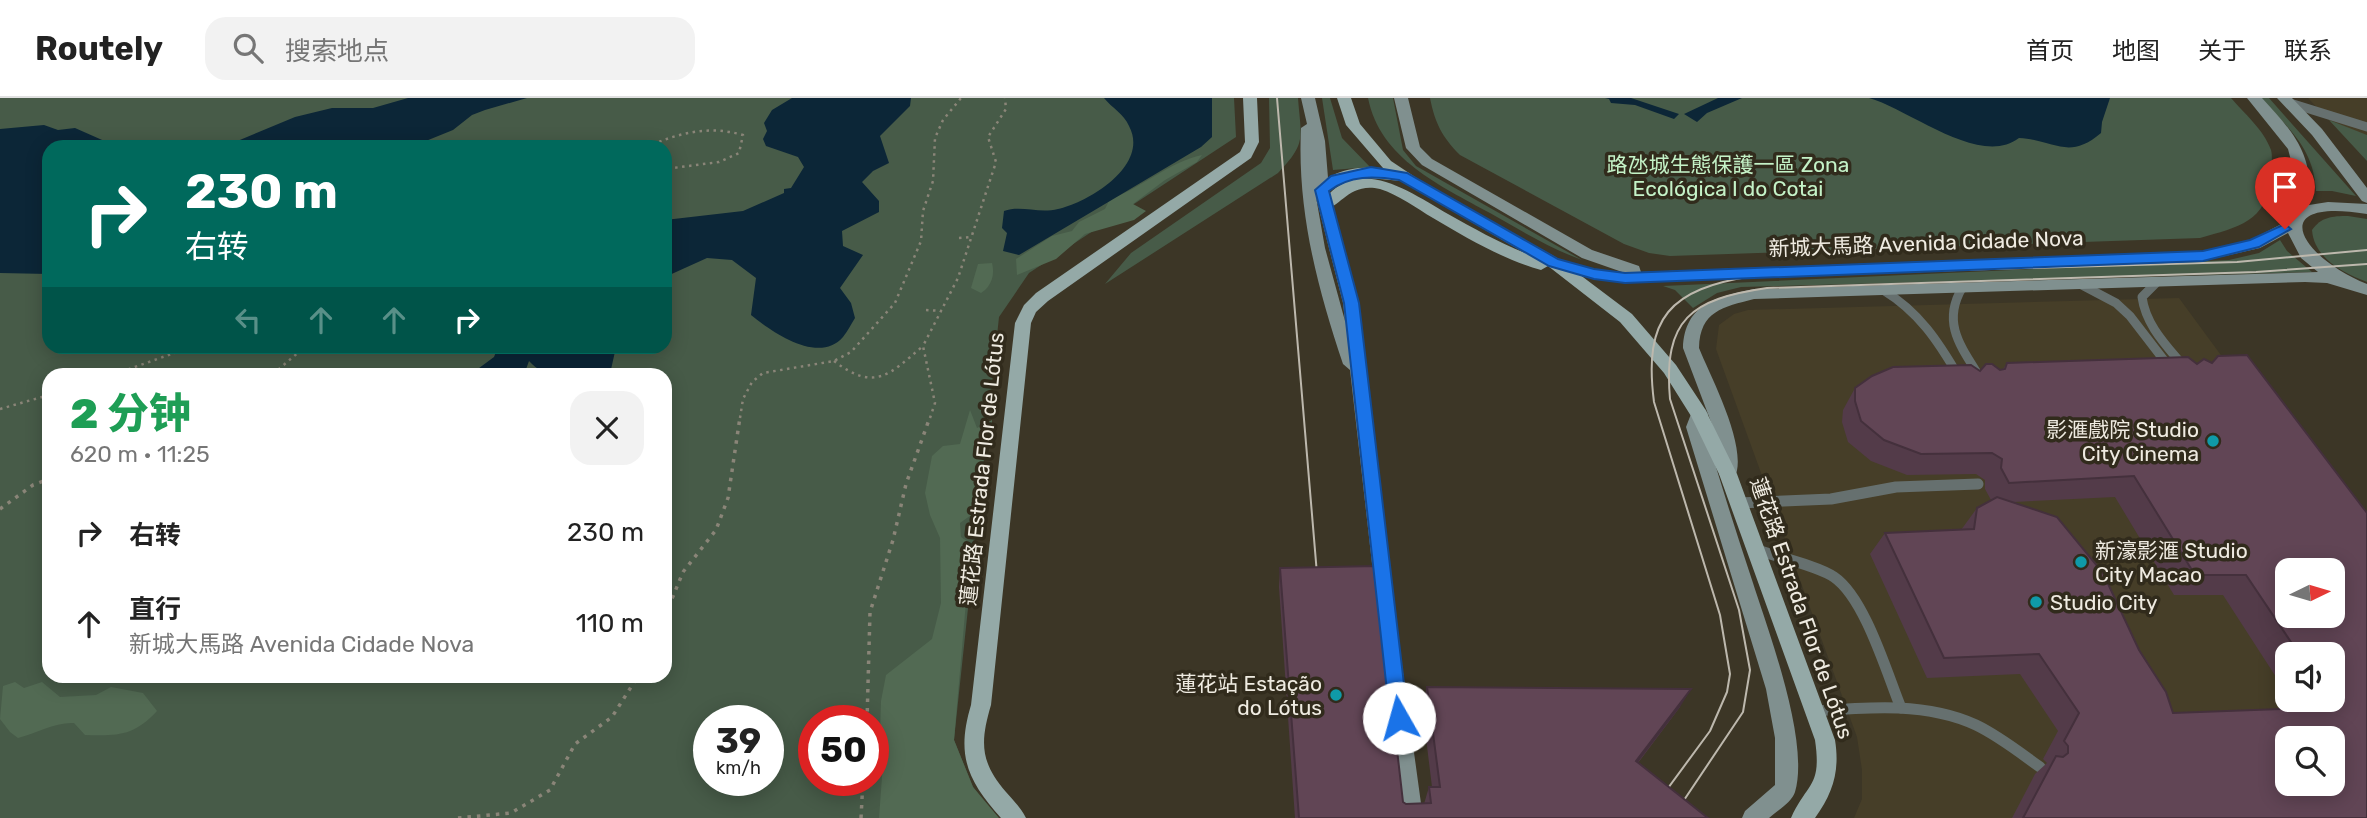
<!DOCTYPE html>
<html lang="zh">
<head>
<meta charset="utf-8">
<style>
  body { margin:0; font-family:Rubik,"Noto Sans SC",sans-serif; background:#f2f2f2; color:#222; height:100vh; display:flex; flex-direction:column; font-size:26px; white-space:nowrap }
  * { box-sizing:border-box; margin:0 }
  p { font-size:23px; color:#767676 }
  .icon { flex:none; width:38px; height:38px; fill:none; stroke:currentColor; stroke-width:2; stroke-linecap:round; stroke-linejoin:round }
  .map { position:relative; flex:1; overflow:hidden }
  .sheet { position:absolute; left:42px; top:270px; width:630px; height:315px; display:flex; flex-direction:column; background:#fff; border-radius:21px; box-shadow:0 4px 18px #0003 }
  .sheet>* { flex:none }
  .guide { position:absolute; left:42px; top:42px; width:630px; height:214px; border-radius:21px; box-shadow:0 4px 18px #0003; background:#00695c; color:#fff; overflow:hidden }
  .needle { width:46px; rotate:85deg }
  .controls { position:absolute; left:2275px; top:460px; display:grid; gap:14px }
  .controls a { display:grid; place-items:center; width:70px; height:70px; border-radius:14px; background:#fff; box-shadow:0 4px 18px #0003; font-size:35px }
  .speed { position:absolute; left:693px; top:607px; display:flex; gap:14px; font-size:35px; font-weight:700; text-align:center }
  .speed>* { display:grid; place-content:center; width:91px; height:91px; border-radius:50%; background:#fff; box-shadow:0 4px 18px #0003; line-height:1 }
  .speed small { font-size:18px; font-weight:400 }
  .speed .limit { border:10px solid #d22; background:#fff; color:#111 }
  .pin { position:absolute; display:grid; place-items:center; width:60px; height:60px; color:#fff; margin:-72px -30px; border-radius:50% 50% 50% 0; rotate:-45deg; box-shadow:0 0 7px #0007 }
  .pin .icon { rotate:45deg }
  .me { position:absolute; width:77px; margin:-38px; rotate:353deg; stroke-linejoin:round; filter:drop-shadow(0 0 5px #0008) }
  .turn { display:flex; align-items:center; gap:24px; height:147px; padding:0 28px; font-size:32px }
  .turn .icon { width:91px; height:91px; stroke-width:2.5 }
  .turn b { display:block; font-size:49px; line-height:60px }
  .lanes { display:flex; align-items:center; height:66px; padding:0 28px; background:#0003; justify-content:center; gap:35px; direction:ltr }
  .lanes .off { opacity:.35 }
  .round { display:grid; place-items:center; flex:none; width:74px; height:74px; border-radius:21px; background:#f2f2f2 }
  .overview { display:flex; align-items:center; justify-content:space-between; height:119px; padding:0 28px }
  h1 { font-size:42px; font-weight:800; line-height:52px; color:#1e9e55 }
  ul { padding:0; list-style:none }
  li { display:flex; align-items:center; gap:21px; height:91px; padding:0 28px }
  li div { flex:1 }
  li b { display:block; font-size:26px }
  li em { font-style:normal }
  header { display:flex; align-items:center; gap:42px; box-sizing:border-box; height:98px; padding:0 35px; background:#fff; border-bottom:2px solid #e0e0e0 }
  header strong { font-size:33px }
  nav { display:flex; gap:38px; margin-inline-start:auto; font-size:24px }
  .search { width:490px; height:63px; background:#f2f2f2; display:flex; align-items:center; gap:18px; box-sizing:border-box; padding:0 24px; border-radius:21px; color:#767676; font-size:26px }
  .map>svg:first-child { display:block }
</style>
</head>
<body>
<header>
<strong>Routely</strong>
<div class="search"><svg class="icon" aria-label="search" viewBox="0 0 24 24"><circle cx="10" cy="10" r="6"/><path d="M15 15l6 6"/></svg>搜索地点</div>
<nav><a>首页</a><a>地图</a><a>关于</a><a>联系</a></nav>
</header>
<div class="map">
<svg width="2367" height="720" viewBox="0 0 2367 720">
  <rect width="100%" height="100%" fill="#3c3626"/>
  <!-- built -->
  <g fill="#463e28" fill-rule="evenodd">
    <path d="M 2308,0 L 2367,0 L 2367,62 L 2329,22 Z"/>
    <path d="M 2179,200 L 2367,456 L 2367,720 L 1854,720 L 1862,701 L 1862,672 L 1857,639 L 1716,251 L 1719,227 L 1734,216 L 1748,212 ZM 2287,472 L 2333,472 L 2333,518 L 2287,518 ZM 2287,556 L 2333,556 L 2333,602 L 2287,602 ZM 2287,640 L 2333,640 L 2333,686 L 2287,686 Z"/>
  </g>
  <!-- green -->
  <g fill="#475b48" fill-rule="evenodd">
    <path d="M 0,0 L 1234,0 L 1236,39 L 1029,175 L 999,219 L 954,642 L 973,689 L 996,720 L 0,720 ZM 49,49 L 665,49 L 665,248 L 49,248 ZM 49,276 L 665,276 L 665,578 L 49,578 ZM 709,623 L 768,623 L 768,682 L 709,682 ZM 814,623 L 873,623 L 873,682 L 814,682 Z"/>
    <path d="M 1269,0 L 1298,0 C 1301,40 1307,45 1278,75 L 1105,186 L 1131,155 L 1261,65 L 1270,50 Z"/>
    <path d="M 1322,0 L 1330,0 L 1342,40 L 1370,69 L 1333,72 Z"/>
    <path d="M 1368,0 L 1393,0 L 1403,52 L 1416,68 L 1582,162 C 1549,150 1520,132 1490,115 C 1441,88 1380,61 1368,0 Z"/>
    <path d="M 1430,0 L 2231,0 C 2244,15 2264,32 2271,52 C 2273,59 2271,71 2271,79 C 2267,124 2238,129 2200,140 L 1670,158 L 1649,155 L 1624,146 L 1460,57 C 1442,39 1435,25 1430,0 Z"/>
    <path d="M 2261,0 L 2269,0 L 2356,98 L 2332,93 L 2316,93 C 2314,50 2288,30 2261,0 Z"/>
    <path d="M 2329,22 L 2367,37 L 2367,63 Z"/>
    <path d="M 2348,118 L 2367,121 L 2367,184 C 2343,175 2314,160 2312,132 C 2321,119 2332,118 2348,118 Z"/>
    <path d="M 2280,142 L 2287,153 L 2312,174 L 1741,189 L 1717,195 L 1693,210 L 1675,192 L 1663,188 L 2229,162 L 2259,155 Z"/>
  </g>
  <!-- forest -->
  <g fill="#526a53">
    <path d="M 1202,57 L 1197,64 L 1165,82 L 1133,106 L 1146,113 L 1134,122 L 1085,136 L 1056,161 L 1017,177 L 1016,161 L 1052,138 L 1072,133 L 1079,124 L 1105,111 L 1110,101 C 1142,90 1169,64 1202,57 Z"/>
    <path d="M 992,165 C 995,176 992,188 981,195 L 971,190 L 978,166 Z"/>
    <path d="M 970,312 L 977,330 L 992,322 L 992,332 L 985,349 L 978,412 L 960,425 L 961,439 L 971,446 L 954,642 L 973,689 L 999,720 L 879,720 L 883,665 L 880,637 L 881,603 L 886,577 L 932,541 L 941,505 L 940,440 L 930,417 L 925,395 L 932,358 L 943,348 L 960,346 Z"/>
    <path d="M 15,584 L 24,590 L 42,584 L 60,599 L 96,597 L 111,589 L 143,595 L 157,613 C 134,638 118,638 85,637 L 74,625 C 55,624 37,635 18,640 L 10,634 L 0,621 L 3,588 Z"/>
  </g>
  <!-- water -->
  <g fill="#0c2637">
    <path d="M 408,0 L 527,0 L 485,12 L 472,17 L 453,32 L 411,49 L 223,49 L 295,19 L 332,10 L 373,10 Z"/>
    <path d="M 792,0 L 911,0 L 910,8 L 880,38 L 889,65 L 873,73 L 862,84 L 879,103 L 879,114 L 842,133 L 843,148 L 863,157 L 840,190 L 851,205 L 855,220 C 851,226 848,233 843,239 C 819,267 772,234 751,217 L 756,180 L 732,162 L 707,160 L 665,179 L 665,122 L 743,113 L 784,95 L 784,91 L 791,90 L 804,69 L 798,59 L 766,48 L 763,41 L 767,33 L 764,25 L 772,12 Z"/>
    <path d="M 1104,0 L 1212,0 L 1212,39 L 1201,49 L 1019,157 L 1003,153 L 1007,135 L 1002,130 L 1004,113 C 1021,107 1039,116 1058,111 C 1089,104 1150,67 1129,28 C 1124,16 1112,10 1104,0 Z"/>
    <path d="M 1605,0 L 1631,0 L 1679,16 L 1674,21 L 1635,7 L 1611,5 L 1609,1 Z"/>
    <path d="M 1718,0 L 1742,0 L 1707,15 L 1697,24 L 1684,16 Z"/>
    <path d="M 1869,0 L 2110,0 L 2102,24 L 2101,35 C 2068,63 2055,42 2019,40 C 1980,70 1909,11 1869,0 Z"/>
    <path d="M 44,27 L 58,32 L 75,30 L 118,49 L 49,49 L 49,176 L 0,175 L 0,31 Z"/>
    <path d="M 498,249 L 498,248 L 616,249 L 610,276 C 601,277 591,276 582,274 C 561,271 547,283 529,263 L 525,274 L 534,276 L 471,276 L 494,259 Z"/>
  </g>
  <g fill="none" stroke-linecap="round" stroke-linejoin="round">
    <!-- path-far1 -->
    <g stroke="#8a8578" stroke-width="2.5" stroke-dasharray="2.5 4.5" stroke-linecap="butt">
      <path d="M 646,49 C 679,35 708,27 743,37 L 739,55 L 719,64 L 665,71"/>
      <path d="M 959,140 L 971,139"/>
      <path d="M 926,212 L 942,213"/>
      <path d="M 834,263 C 875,294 889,277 923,248"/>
      <path d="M 115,276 L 194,248"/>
      <path d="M 273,276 L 306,248"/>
      <path d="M 0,311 L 49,297"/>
      <path d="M 740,320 L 743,301 L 752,284 L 763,275 L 834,263 L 851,254 L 895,205 L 921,143 L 923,113 L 933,83 L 935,40 L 943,22 L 961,0"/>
      <path d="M 930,320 L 935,305 L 923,248 L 958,180 L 996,64 L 988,39 L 1006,11 L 1005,0"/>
    </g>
    <!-- path -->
    <g stroke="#8a8578" stroke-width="3.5" stroke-dasharray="3.5 6" stroke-linecap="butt">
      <path d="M 0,411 L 33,387 L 49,381"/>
      <path d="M 665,518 L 683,474 L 716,432 L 728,400 L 740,319"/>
      <path d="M 867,623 L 870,514 L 893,442 L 906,386 L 930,319"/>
      <path d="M 458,720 L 511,715 L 550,692 L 575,646 L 612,619 L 638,578"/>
      <path d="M 861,720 L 863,682"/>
    </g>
    <!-- lane-far1 -->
    <g stroke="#66706f" stroke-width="9">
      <path d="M 2290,5 L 2367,29"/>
      <path d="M 2157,184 L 2142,199 C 2146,228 2167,248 2185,270"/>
      <path d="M 2080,186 L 2116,205 L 2130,218 L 2170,270"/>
      <path d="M 1962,190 C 1941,226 1962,250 1981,281"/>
      <path d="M 1883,192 C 1919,214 1938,243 1959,279"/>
    </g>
    <!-- lane -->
    <g stroke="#66706f" stroke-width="11">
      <path d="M 1739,405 L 1831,401 L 1896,389 L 1978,386"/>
      <path d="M 1757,452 C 1778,459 1818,468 1834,479 C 1865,500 1887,576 1901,610"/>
      <path d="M 1815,613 C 1868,609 1927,604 1976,627 C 1999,638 2019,654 2040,669"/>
    </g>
    <!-- secondary -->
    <g fill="#80908f" fill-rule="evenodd">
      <path d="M 1301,0 L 1315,0 L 1325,43 L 1329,92 L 1359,205 L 1392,494 L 1423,720 L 1401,720 L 1350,272 L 1343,266 C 1317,188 1297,113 1301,30 L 1307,26 ZM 1316,99 L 1343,205 L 1345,223 L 1325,150 Z"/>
      <path d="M 1394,0 L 1408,0 L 1420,49 L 1432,61 L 1592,152 L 1639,168 L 1641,174 L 2203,153 L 2251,142 L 2289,122 L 2294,115 L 2295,78 L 2288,51 L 2247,0 L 2262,0 C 2294,35 2314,56 2309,107 L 2328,104 L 2367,106 L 2367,116 C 2262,99 2302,160 2367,186 L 2367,197 L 2327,185 L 2305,184 L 1754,201 C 1723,209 1700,213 1699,250 C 1711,280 1750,352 1734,381 L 1722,381 L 1719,376 L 1719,345 L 1683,250 C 1685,205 1717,199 1754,191 L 2318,174 L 2301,160 L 2288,135 L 2260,150 L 2203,163 L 1625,185 L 1594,181 L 1549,169 L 1546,165 L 1554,160 L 1594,171 L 1625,175 L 1582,160 L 1422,67 L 1406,50 Z"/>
      <path d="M 2277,0 L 2292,0 L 2322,31 L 2367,90 L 2367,105 L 2362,103 L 2312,37 Z"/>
      <path d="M 1699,310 L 1705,311 L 1708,316 L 1704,329 C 1719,380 1735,431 1752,482 C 1768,532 1810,643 1795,694 C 1792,704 1777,713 1769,720 L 1742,720 L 1745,713 L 1775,687 L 1775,640 L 1766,591 L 1686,329 L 1693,311 Z"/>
    </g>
    <!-- primary -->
    <g fill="#94a9a7" fill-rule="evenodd">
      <path d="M 1243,0 L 1257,0 L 1259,44 L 1251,60 L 1048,203 L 1036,214 L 1031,225 L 991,607 C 980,644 980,664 1006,694 C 1013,702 1021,710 1026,720 L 1001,720 C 967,682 956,657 971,607 L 1015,225 L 1024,207 L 1036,195 L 1240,54 L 1245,44 Z"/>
      <path d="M 1337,0 L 1351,0 L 1360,26 L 1391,63 L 1427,87 L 1559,161 L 1632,216 L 1676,267 L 1705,311 L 1737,376 L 1835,642 C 1840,673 1833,695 1815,720 L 1791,720 C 1807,684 1822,690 1815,642 L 1719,376 L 1691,318 L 1664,275 L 1620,224 L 1548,168 L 1541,172 C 1502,161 1467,140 1433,120 C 1416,110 1399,97 1380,91 C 1347,83 1338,115 1322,110 L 1320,107 C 1356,54 1408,93 1448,116 C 1473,130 1498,144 1525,155 L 1401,83 L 1359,79 L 1344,83 L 1327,95 L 1317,95 L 1315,92 C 1331,71 1358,68 1383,70 L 1346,27 Z"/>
    </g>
    <!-- tram -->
    <g stroke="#bdb8ad" stroke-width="2">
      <path d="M 1277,0 L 1318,488"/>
      <path d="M 1646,720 L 1710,633 L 1727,594 L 1730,576 L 1720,517 L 1654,304 C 1643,219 1670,191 1753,178 L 2237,164 L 2367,152"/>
      <path d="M 1672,720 L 1743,614 L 1750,572 L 1739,512 L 1670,301 C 1663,221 1691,201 1767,190 L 2256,174 L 2367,166"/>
    </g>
  </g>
  <!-- wall -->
  <g fill="#533b49" fill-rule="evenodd">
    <path d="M 2247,257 L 2367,415 L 2367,720 L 2012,720 L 2035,676 L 2047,665 L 2043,661 L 2058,633 L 2020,576 L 1927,580 L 1870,456 L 1885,435 L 1961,432 L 1977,410 L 1991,402 L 1985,391 L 1985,382 L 1976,376 L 1907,377 L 1871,363 L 1848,344 L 1842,324 L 1843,312 L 1855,290 L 1872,278 L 1893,269 L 1971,267 L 1980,273 L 1986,266 L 1992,266 L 2000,272 L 2003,271 L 2007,265 L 2188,259 L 2197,266 L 2204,261 L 2212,265 L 2218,258 ZM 2115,399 L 2174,497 L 2223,497 L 2287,596 L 2287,556 L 2333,556 L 2333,602 L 2291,602 L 2296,610 L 2173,615 L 2166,594 L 2139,552 L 2103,475 L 2057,419 L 2013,404 ZM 2287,472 L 2333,472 L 2333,518 L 2287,518 ZM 2287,640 L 2333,640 L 2333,686 L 2287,686 Z"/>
    <path d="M 1280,470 L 1403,704 L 1406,706 L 1424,706 L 1429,689 L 1432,689 L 1422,607 L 1427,589 L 1680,609 L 1638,665 L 1708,720 L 1295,720 L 1279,489 Z"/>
  </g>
  <!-- shaded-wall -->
  <path fill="#44303c" d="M 1691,591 L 1680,609 L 1626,680 L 1636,663 Z"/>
  <!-- building -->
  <g fill="#614555" stroke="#44303c" stroke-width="2" fill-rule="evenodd">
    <path d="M 2247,257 L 2367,415 L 2367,720 L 2023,720 L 2056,658 L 2063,659 L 2068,655 L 2068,648 L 2064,643 L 2079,615 L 2039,556 L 1944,560 L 1885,435 L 1974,431 L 1977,410 L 1997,399 L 2057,419 L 2103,475 L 2139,552 L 2166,594 L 2173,615 L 2334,609 L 2329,602 L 2333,602 L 2333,556 L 2299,556 L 2246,477 L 2195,477 L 2134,378 L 2009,385 L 2001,370 L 2002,361 L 1992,355 L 1921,356 L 1884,342 L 1861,323 L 1855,303 L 1855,290 L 1872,278 L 1893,269 L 1971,267 L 1980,273 L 1986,266 L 1992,266 L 2000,272 L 2005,271 L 2007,265 L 2188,259 L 2197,266 L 2204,261 L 2212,265 L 2218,258 ZM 2287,472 L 2333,472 L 2333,518 L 2287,518 ZM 2287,640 L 2333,640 L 2333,686 L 2287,686 Z"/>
    <path d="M 1376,468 L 1403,704 L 1406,706 L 1431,705 L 1429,689 L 1440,689 L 1427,589 L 1691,591 L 1636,663 L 1708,720 L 1299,720 L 1280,470 Z"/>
  </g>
  <!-- route -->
  <path fill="#1a73e8" stroke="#114b97" stroke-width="2" d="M 1371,69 L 1407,75 L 1558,161 L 1594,171 L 1625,175 L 2203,153 L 2250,142 L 2285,126 L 2291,131 L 2259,149 L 2203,163 L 1625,185 L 1594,181 L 1549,168 L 1399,82 C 1374,78 1350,77 1329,93 L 1359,205 L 1408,620 L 1406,626 L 1399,628 L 1393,626 L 1390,620 L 1344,205 L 1315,92 L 1331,78 Z"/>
  <!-- markers -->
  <g fill="#0f9aa8" stroke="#312b1c" stroke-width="2.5">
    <circle cx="2213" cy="343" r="7"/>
    <circle cx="2081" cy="464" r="7"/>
    <circle cx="2036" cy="504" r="7"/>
    <circle cx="1336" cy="597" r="7"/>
  </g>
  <g text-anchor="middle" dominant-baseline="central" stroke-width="7" stroke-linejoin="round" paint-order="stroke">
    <!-- park labels -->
    <g font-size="21" fill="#c4f2c7" stroke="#312b1c">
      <text x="1728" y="66">路氹城生態保護一區 Zona<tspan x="1728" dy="24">Ecológica I do Cotai</tspan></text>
    </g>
    <!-- street labels -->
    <g font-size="21" fill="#efebe1" stroke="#312b1c">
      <text transform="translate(1926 145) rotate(-2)">新城大馬路 Avenida Cidade Nova</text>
      <text transform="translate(982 371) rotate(-84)">蓮花路 Estrada Flor de Lótus</text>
      <text transform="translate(1802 510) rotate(71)">蓮花路 Estrada Flor de Lótus</text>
    </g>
    <!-- poi labels -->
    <g font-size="21" fill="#efebe1" stroke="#312b1c" text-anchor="end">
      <text x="2199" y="331">影滙戲院 Studio<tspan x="2199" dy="24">City Cinema</tspan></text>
      <text x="2095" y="452" text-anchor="start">新濠影滙 Studio<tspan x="2095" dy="24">City Macao</tspan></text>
      <text x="2050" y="504" text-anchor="start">Studio City</text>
      <text x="1322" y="585">蓮花站 Estação<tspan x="1322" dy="24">do Lótus</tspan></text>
    </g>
  </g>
</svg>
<div class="controls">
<a><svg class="needle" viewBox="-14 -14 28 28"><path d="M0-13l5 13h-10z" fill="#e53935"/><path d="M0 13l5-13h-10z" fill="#767676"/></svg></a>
<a><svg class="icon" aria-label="sound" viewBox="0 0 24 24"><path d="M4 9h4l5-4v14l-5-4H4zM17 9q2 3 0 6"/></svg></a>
<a><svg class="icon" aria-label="search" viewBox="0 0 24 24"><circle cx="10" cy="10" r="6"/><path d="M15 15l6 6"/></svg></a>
</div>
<div class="speed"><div>39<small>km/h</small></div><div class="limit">50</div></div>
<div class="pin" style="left:2285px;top:131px;background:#d93025"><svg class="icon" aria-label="arrive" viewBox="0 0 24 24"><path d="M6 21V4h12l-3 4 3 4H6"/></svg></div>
<svg class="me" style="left:1399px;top:620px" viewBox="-20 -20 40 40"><circle r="19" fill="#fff"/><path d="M0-13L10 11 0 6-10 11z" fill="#1a73e8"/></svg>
<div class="guide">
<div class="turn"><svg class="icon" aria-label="right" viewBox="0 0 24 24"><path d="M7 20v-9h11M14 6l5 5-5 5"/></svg><div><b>230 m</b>右转</div></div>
<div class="lanes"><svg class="icon off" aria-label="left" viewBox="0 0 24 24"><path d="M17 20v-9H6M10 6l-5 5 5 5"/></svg><svg class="icon off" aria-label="ahead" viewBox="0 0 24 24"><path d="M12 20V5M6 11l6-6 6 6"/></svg><svg class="icon off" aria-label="ahead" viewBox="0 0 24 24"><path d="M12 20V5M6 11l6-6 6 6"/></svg><svg class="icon" aria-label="right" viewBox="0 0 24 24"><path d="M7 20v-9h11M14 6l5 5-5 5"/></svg></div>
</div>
<section class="sheet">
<div class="overview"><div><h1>2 分钟</h1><p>620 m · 11:25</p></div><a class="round"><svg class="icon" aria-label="close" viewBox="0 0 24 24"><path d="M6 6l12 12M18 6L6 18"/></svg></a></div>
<ul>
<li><svg class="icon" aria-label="right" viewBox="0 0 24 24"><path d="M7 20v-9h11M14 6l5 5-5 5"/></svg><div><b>右转</b></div><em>230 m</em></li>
<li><svg class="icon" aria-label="ahead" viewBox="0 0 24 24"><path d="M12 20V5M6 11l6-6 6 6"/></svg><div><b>直行</b><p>新城大馬路 Avenida Cidade Nova</p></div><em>110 m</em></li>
</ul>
</section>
</div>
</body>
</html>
